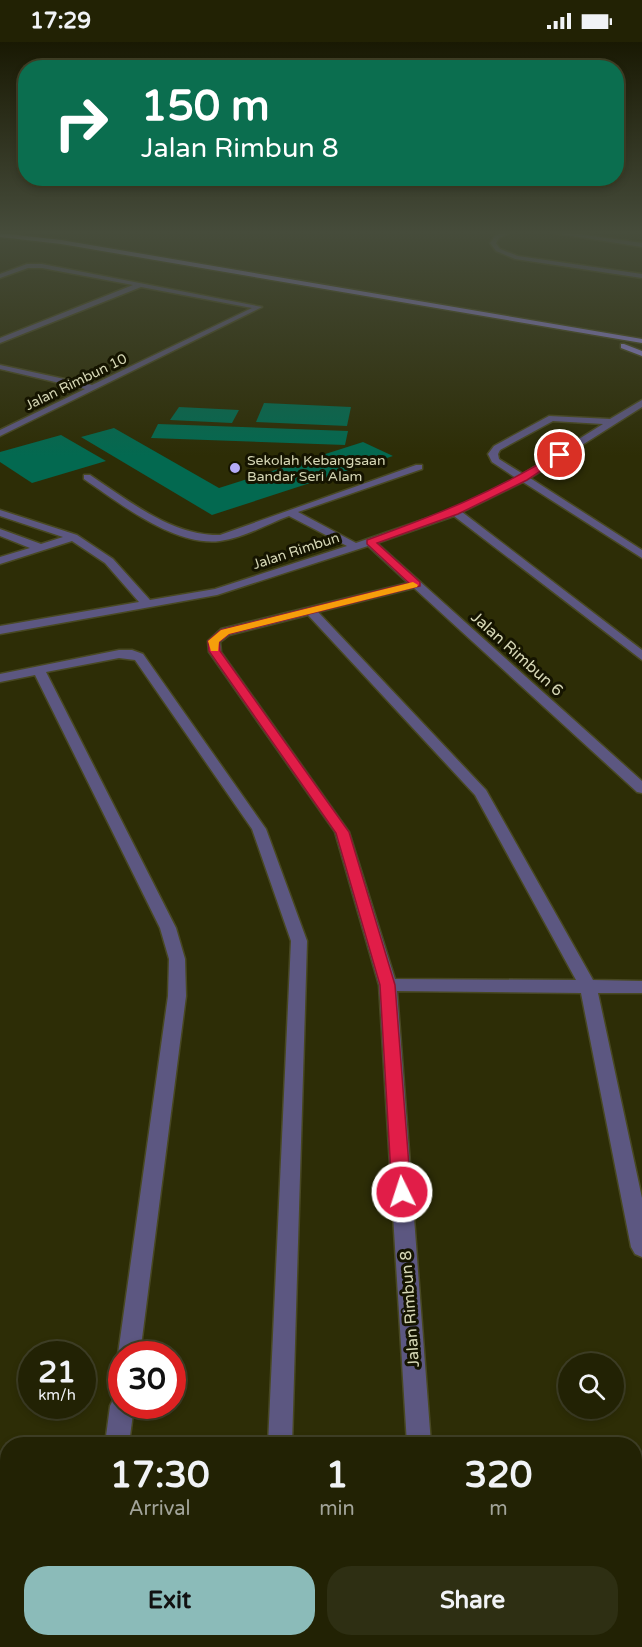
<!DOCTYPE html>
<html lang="en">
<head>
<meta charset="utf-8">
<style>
  body { margin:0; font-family:"Varela Round",sans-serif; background:#2e2f13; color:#f1f3f6; height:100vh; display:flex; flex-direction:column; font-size:22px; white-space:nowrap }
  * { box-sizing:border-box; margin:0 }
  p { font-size:20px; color:#a2a49a }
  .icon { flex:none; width:33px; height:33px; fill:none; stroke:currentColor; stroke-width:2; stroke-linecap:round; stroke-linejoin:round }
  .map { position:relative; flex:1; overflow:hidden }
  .drawer { position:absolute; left:0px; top:1395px; width:642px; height:210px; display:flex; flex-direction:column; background:#222204; border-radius:24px 24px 0 0; box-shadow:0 3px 9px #0003,0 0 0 2px #3f3f26 }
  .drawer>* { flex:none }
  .guide { position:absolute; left:18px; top:18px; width:606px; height:126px; border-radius:24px; box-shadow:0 3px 9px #0003,0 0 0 2px #3f3f26; background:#0b6e4f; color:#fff; overflow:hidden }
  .fabs { position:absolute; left:558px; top:1311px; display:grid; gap:12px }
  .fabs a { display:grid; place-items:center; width:66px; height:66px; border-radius:50%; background:#222204; box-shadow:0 3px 9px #0003,0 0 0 2px #3f3f26; font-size:30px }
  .speed { position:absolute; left:18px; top:1299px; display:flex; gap:12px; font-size:30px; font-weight:700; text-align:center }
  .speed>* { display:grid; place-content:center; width:78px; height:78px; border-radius:50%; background:#222204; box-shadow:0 3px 9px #0003,0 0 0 2px #3f3f26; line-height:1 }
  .speed small { font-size:15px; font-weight:400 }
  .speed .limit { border:9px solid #d22; background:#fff; color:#111 }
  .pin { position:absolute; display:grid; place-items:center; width:51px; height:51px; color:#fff; margin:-26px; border:3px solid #fff; border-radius:50%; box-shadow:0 2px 6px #0007 }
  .me { position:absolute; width:66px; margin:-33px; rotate:356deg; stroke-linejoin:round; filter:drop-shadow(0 0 4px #0008) }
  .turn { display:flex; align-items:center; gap:21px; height:126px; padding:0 24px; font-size:27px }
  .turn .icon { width:78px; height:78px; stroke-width:2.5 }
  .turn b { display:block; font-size:42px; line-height:51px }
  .eta { display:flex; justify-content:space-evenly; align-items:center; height:102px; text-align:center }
  .eta b { font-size:36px; font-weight:700; line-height:42px }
  .action { display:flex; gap:12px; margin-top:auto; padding:12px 24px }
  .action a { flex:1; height:69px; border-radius:24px; background:#8bbbb9; color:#111; font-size:24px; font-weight:700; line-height:69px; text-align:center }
  .action a+a { background:#2e2f13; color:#f1f3f6 }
  .status { display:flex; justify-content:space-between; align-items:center; height:42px; padding:0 30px; background:#222204; direction:ltr }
  .status svg { height:16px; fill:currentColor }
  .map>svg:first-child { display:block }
</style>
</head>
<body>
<div class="status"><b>17:29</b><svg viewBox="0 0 49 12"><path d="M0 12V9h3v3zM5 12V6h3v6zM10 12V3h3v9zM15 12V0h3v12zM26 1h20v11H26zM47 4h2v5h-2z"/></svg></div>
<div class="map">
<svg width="642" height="1605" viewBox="0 0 642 1605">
  <rect width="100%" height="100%" fill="#2d2d06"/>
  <!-- building -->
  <g fill="#036950">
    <path d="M 264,361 L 351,365 L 347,384 L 256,380 Z"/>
    <path d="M 179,365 L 239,368 L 232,381 L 170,378 Z"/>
    <path d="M 158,382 L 348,389 L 345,403 L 151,396 Z"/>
    <path d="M 114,386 L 219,446 L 363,400 L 393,414 L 212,473 L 81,395 Z"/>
    <path d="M 61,393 L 106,419 L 32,441 L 0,420 L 0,410 Z"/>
  </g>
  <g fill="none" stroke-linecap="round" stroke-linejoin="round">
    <defs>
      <g id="minor">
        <path d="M 505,189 L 514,189 L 499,196 L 496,201 L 500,207 L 518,214 L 642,232 L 642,236 L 515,217 L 496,209 L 490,201 L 495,194 Z"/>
        <path d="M 558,189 L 642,201 L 642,205 L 554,191 Z"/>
        <path d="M 42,222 L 262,265 L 0,394 L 0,388 L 85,347 L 0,327 L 0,323 L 92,343 L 252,266 L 141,245 L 0,301 L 0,296 L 133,243 L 42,226 L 28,226 L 0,236 L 0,232 L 27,222 Z"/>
        <path d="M 642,358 L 642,365 L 530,436 L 642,508 L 642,516 L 523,440 L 462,470 L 642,608 L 642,618 L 454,474 L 377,501 L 642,739 L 642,751 L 637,750 L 414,546 L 318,570 L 486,748 L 593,938 L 642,939 L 642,951 L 598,951 L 642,1156 L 642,1215 L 635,1212 L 631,1205 L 581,951 L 397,949 L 431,1402 L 407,1402 L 379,943 L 335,790 L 209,610 L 208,599 L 221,587 L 408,541 L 368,504 L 217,553 L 0,592 L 0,584 L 139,560 L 105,521 L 72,499 L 0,522 L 0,515 L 30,506 L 0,494 L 0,487 L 41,502 L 63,495 L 0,474 L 0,468 L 77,493 L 113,517 L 150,558 L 215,547 L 347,504 L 289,474 C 267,482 244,496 220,499 C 175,505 119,461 84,437 L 84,433 L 90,433 C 129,459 172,494 220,493 L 416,423 L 422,423 L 422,427 L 298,470 L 356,501 L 451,468 L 516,436 L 492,420 L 488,412 L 494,404 L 549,374 L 610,377 ZM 553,379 L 603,382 L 523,432 L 499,417 L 498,412 L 500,408 ZM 308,573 L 475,753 L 576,938 L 395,937 L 349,790 L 221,610 L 220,600 L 229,593 Z"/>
        <path d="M 119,608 L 132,608 L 143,612 L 266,787 L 307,899 L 292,1402 L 268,1402 L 291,899 L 252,787 L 135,618 L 119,616 L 46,630 L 176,886 L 185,917 L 186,954 L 140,1312 L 122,1312 L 122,1320 L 118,1312 L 168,954 L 169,917 L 160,886 L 35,633 L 0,640 L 0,632 Z"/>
        <path d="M 122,1352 L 122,1364 L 134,1364 L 129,1402 L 105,1402 L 110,1364 L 114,1356 Z"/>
        <path d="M 0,1549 L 8,1551 L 8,1577 L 0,1575 Z"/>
        <path d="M 127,1598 L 180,1598 L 184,1605 L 130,1605 Z"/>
        <path d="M 258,1598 L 285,1598 L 286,1605 L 258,1605 Z"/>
        <path d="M 430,1598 L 457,1598 L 461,1605 L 433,1605 Z"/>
      </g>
      <g id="major">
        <path d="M 0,191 L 61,198 L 642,297 L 642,301 L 61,202 L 0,195 Z"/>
        <path d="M 624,302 L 642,309 L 642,314 L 621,306 L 621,302 Z"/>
      </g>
    </defs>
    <!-- minor casing -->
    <use href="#minor" stroke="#484822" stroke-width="3"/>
    <!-- major casing -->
    <use href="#major" stroke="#484822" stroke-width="3"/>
    <!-- minor -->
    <use href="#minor" fill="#5c5781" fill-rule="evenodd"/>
    <!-- major -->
    <use href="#major" fill="#8d81d8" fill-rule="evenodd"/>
  </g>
  <!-- sky -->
  <linearGradient id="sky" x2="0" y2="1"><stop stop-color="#191903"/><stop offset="0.46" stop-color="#464c3b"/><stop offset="1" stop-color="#464c3b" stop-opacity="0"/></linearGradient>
  <rect width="642" height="414" fill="url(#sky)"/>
  <!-- route -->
  <path fill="#e11d48" stroke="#92132f" stroke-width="1.5" d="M 557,411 L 565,413 L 527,438 L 458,472 L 377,501 L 420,540 L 420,544 L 229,592 L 219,600 L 220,609 L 349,790 L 395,943 L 411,1150 L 408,1155 L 402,1158 L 395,1155 L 392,1150 L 380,943 L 336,791 L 209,609 L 208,599 L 221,588 L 409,541 L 367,502 L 367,498 C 436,473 495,450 557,411 Z"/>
  <!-- slow -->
  <path fill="#f59e0b" d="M 413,540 L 418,543 L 417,545 L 229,592 L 219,600 L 218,609 L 211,609 L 208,599 L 221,588 Z"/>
  <!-- markers -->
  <circle fill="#b5acf9" stroke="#151400" stroke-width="2" cx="235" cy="426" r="6"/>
  <g text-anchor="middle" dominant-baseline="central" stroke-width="6" stroke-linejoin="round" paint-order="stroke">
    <!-- far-street labels -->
    <g font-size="14" fill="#d6d7b5" stroke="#151400">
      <text transform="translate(76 340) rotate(-26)">Jalan Rimbun 10</text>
      <text transform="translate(296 509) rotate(-18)">Jalan Rimbun</text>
    </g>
    <!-- far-poi labels -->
    <g font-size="14" fill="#d6d7b5" stroke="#151400" text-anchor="start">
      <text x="247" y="418">Sekolah Kebangsaan<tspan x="247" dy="16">Bandar Seri Alam</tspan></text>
    </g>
    <!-- street labels -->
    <g font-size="16" fill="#d6d7b5" stroke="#151400">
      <text transform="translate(517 612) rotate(42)">Jalan Rimbun 6</text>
      <text transform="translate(410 1267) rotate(-94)">Jalan Rimbun 8</text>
    </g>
  </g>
</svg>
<div class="fabs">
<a><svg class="icon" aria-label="search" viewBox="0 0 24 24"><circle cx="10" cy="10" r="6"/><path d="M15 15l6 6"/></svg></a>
</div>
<div class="speed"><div>21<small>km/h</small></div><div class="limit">30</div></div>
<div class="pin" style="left:560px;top:413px;background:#d93025"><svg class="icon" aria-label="arrive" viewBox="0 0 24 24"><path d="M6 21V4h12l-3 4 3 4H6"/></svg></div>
<svg class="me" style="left:402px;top:1150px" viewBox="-20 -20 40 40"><circle r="17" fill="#e11d48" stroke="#fff" stroke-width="3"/><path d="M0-11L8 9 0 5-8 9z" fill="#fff"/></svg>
<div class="guide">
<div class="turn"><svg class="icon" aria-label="right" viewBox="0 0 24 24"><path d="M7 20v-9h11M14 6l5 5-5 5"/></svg><div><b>150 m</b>Jalan Rimbun 8</div></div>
</div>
<section class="drawer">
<div class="eta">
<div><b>17:30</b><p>Arrival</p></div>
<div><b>1</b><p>min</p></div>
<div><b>320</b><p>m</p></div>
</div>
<div class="action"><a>Exit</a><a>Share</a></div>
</section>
</div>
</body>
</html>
